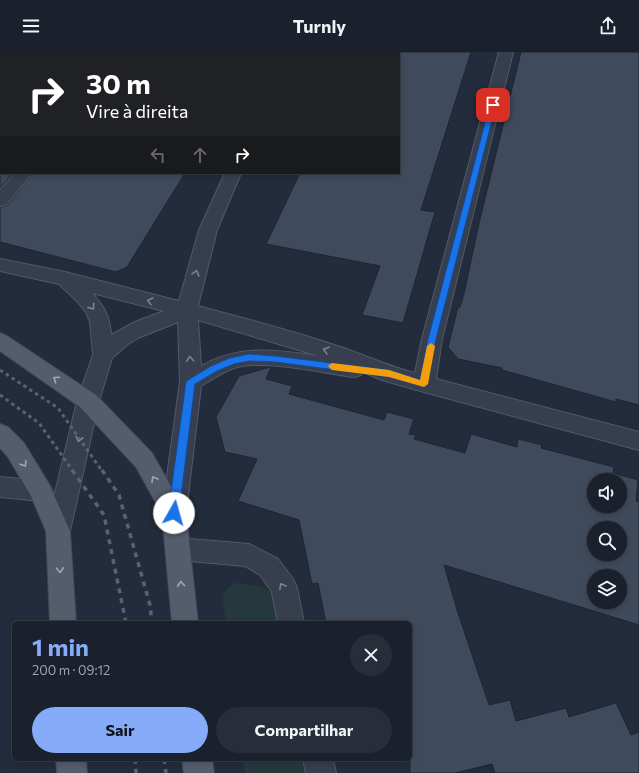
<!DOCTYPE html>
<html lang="pt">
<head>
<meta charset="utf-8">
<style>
  body { margin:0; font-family:Commissioner,sans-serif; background:#272e39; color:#f1f3f6; height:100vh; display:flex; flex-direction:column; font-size:15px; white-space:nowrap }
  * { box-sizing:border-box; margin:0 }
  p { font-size:13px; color:#9fa3aa }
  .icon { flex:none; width:22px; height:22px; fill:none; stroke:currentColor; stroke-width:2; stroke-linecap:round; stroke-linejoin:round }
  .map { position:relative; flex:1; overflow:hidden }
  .sheet { position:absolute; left:12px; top:569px; width:400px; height:140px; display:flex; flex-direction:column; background:#1a212d; border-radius:6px; box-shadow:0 2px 6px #0003,0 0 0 1px #383e49 }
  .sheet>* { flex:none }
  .top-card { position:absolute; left:0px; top:0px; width:400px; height:122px; box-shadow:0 2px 6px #0003,0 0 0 1px #383e49; background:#202124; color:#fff; overflow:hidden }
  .tools { position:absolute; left:587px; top:421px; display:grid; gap:8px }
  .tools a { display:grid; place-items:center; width:40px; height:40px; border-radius:50%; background:#1a212d; box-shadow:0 2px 6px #0003,0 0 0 1px #383e49; font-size:20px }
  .pin { position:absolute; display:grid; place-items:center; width:34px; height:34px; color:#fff; margin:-17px; border-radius:8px; box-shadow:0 2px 6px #0006 }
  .me { position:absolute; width:44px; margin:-22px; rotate:7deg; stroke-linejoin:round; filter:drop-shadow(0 0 3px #0008) }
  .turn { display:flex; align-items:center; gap:14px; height:84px; padding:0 20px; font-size:18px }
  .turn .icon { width:52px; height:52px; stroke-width:2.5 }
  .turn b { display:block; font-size:28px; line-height:34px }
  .lanes { display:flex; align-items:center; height:38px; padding:0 20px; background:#0003; justify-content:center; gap:20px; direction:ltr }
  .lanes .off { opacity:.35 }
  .round { display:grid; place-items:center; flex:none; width:42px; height:42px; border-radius:21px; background:#272e39 }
  .summary { display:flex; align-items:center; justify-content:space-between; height:68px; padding:0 20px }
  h1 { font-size:24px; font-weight:700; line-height:30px; color:#86abf9 }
  .cta { display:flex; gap:8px; margin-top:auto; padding:8px 20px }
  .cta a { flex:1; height:46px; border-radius:24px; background:#86abf9; color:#111; font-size:16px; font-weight:700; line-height:46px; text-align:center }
  .cta a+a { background:#272e39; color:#f1f3f6 }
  header { display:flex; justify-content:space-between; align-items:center; height:52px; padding:0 20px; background:#1a212d; font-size:18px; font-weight:700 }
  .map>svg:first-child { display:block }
</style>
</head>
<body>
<header><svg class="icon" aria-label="menu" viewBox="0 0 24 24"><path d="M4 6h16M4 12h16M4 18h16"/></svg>Turnly<svg class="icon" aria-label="share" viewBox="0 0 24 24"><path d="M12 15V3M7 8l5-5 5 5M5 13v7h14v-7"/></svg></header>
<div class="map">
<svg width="639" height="721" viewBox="0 0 639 721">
  <rect width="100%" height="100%" fill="#232c3c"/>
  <!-- green -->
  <g fill="#25393d">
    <path d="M 234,531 L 260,534 L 278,544 L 282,571 L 226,571 L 222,543 Z"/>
    <path d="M 243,707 L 305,707 L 308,721 L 245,721 Z"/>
  </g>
  <!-- building -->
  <g fill="#3f4a5c" stroke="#1e2533" fill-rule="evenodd">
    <path d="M 399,0 L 471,0 L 421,158 L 435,160 L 403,271 L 362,263 L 380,214 L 266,192 L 300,121 L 399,121 Z"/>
    <path d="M 521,0 L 639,0 L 639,353 L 616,347 L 616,350 L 502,318 L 502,316 L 458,307 L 448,295 L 458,255 L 460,255 L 464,242 L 479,171 Z"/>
    <path d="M 0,121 L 13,121 L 0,136 Z"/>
    <path d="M 33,121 L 185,121 L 127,215 L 116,220 L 0,190 L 0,155 L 7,154 Z"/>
    <path d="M 270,315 L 271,315 L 266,327 L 292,334 L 289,342 L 384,368 L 387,360 L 414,367 L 409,382 L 416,383 L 414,387 L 465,401 L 471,382 L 517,395 L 518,387 L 542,393 L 541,396 L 614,415 L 613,421 L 638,428 L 636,449 L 639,450 L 639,573 L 444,513 L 458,561 L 489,653 L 510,648 L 516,669 L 566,656 L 569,665 L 616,651 L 631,683 L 639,680 L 639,721 L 495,721 L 492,712 L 455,721 L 410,721 L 410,571 L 326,571 L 318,531 L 312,532 L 299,468 L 238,449 L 257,407 L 225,400 L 216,365 L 239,324 ZM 594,428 L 620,428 L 620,454 L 594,454 ZM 594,476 L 620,476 L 620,502 L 594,502 ZM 594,524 L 620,524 L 620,550 L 594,550 Z"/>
  </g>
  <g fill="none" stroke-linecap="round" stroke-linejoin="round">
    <defs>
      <g id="minor">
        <path d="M 499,0 L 513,0 L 442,287 L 436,327 L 639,380 L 639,398 L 424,340 L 382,328 L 363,320 L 361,323 L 354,325 C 321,321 265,307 234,316 C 222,320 211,328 201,334 L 186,461 L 183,469 L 174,472 L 165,469 L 162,461 L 180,330 L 178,270 L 138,286 L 128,292 L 112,306 L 99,349 L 70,479 L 67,487 L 58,490 L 49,487 L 46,479 L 77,349 L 93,303 L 90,270 L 86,260 L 77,249 L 59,232 L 0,219 L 0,207 L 65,220 L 179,249 L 199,178 L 225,121 L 241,121 L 217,178 L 198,254 C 247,267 298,280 346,297 C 369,305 391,315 415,321 L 422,287 ZM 92,241 L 164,259 L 135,270 L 111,283 C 110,265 104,254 92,241 ZM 198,268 L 319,304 C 277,298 240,292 201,314 Z"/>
        <path d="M 15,121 L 32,121 L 6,153 L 0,154 L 0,138 Z"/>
        <path d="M 0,425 L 41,429 L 49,432 L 53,439 L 49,446 L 41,449 L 0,445 Z"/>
        <path d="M 178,486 L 249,492 L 278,507 L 293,527 L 297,536 L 304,571 L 278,571 L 272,540 L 260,523 L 245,514 L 178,508 L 169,505 L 166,497 L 169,489 Z"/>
        <path d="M 303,707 L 333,707 L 336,721 L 306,721 Z"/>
      </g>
      <g id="major">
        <path d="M 0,281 L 7,284 L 96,343 L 152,401 L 186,461 L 198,571 L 172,571 L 162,462 L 136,415 L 80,355 L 0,299 Z"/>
        <path d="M 0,372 L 8,375 L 24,391 L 49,432 L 70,479 L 76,571 L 50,571 L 46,479 L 31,444 L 8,405 L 0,396 Z"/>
        <path d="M 56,707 L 86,707 L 87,721 L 57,721 Z"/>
        <path d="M 182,707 L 212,707 L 214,721 L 184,721 Z"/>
      </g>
    </defs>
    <!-- minor casing -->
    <use href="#minor" stroke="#525967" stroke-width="2"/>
    <!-- major casing -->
    <use href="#major" stroke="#404755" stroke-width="2"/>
    <!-- minor -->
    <use href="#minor" fill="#373e4d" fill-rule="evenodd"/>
    <!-- major -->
    <use href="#major" fill="#555d6d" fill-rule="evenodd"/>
    <!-- rail-far1 -->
    <g stroke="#596274" stroke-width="3" stroke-dasharray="3.5 3.5" stroke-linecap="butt">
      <path d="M 0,318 L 58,356 L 102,419"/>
      <path d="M 0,343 L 39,371 L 73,419"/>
    </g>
    <!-- rail -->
    <g stroke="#596274" stroke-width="3.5" stroke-dasharray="5 5" stroke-linecap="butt">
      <path d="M 72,418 L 104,463 L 126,571"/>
      <path d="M 102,418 L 119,443 L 150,553 L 152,571"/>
      <path d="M 135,707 L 136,721"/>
      <path d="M 164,707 L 166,721"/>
    </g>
  </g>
  <!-- one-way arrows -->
  <defs><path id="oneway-chevron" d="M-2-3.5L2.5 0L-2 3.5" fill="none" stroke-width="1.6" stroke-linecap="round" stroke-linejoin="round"/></defs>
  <g stroke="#7b8291">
    <use href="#oneway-chevron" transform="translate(196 221) rotate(-74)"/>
    <use href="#oneway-chevron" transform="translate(150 249) rotate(-166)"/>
    <use href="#oneway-chevron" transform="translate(92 255) rotate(55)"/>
    <use href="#oneway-chevron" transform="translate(326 298) rotate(-164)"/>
    <use href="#oneway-chevron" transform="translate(190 307) rotate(-93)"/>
    <use href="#oneway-chevron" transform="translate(79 387) rotate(103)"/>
    <use href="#oneway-chevron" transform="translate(282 534) rotate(-119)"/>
  </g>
  <g stroke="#9fa7b6">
    <use href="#oneway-chevron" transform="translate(56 327) rotate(-146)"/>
    <use href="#oneway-chevron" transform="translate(24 412) rotate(58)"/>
    <use href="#oneway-chevron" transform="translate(154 427) rotate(-120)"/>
    <use href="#oneway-chevron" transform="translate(60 518) rotate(87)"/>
    <use href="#oneway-chevron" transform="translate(181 532) rotate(-95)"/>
  </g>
  <!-- route -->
  <path fill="#1a73e8" stroke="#114b97" d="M 490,52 L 496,53 L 436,287 L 427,334 L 424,335 L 389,325 L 275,310 L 249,309 L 234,312 L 217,319 L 195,332 L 179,461 L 177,464 L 174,466 L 170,464 L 168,461 L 186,330 L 188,328 L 211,314 L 230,306 L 249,302 L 275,304 L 389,318 L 420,328 L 428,287 Z"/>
  <!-- slow -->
  <path fill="#f59e0b" d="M 431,291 L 435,294 L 428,332 L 424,335 L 389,325 L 332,318 L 328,314 L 332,311 L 389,318 L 420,328 L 427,294 Z"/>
</svg>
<div class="tools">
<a><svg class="icon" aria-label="sound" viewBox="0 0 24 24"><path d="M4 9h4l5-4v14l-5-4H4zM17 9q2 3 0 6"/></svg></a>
<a><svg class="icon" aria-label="search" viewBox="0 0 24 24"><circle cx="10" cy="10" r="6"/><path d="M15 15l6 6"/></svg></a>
<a><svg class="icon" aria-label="layers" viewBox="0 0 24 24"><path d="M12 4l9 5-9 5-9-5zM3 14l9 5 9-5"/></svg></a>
</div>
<div class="pin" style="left:493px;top:53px;background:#d93025"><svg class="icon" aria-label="arrive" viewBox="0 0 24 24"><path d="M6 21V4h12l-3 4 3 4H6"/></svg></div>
<svg class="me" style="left:174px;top:461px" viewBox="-20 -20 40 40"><circle r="19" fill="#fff"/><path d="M0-13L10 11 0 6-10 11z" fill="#1a73e8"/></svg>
<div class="top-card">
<div class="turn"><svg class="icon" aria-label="right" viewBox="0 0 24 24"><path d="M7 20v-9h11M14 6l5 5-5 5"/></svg><div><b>30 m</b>Vire à direita</div></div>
<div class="lanes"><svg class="icon off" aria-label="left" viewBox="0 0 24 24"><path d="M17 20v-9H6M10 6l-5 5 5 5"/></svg><svg class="icon off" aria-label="ahead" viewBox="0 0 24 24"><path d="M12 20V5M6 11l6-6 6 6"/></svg><svg class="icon" aria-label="right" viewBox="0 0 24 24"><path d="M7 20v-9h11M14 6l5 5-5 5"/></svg></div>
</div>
<section class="sheet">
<div class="summary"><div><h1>1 min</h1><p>200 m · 09:12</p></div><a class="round"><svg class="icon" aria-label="close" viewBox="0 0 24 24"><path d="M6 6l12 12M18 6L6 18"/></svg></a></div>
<div class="cta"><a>Sair</a><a>Compartilhar</a></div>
</section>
</div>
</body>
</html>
